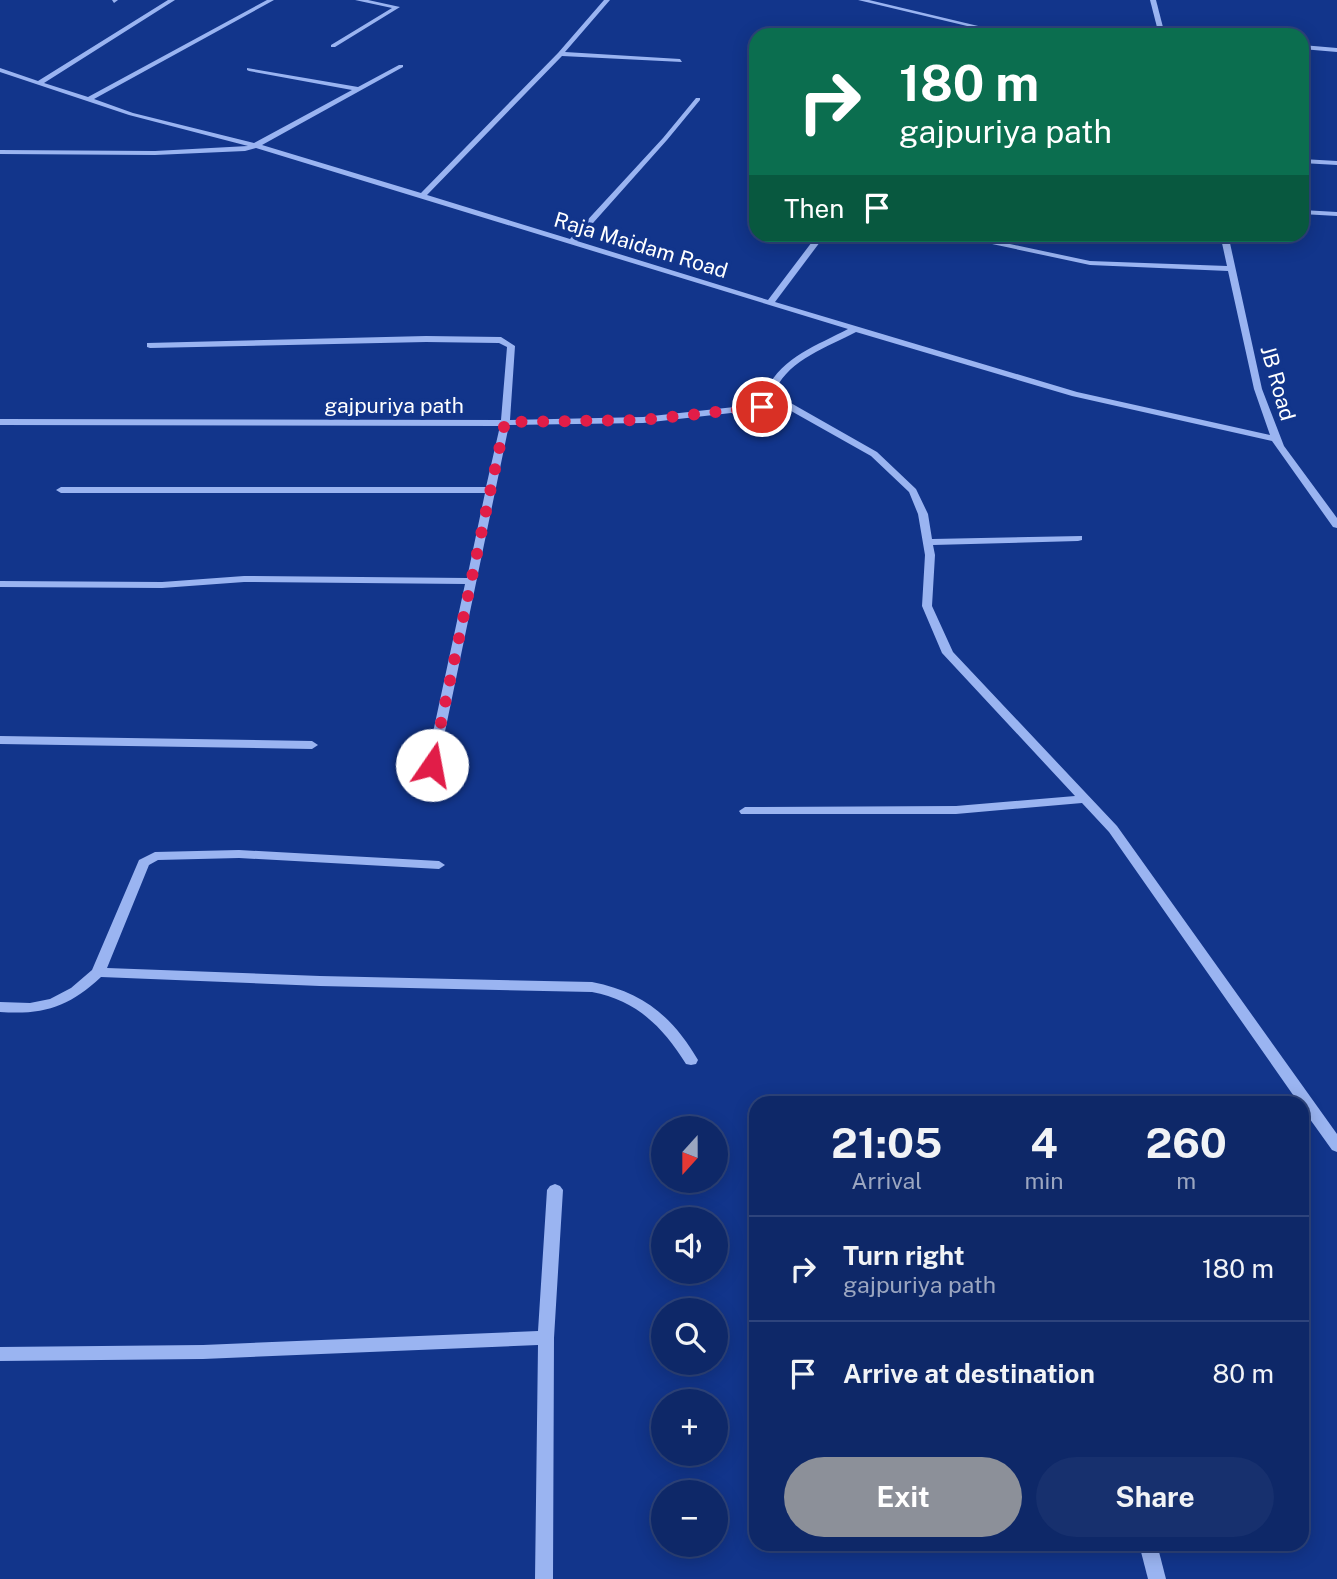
<!DOCTYPE html>
<html lang="en">
<head>
<meta charset="utf-8">
<style>
  body { margin:0; font-family:"Public Sans",sans-serif; background:#17306e; color:#f1f3f6; height:100vh; display:flex; flex-direction:column; font-size:26px; white-space:nowrap }
  * { box-sizing:border-box; margin:0 }
  p { font-size:23px; color:#9ba6c0 }
  .icon { flex:none; width:38px; height:38px; fill:none; stroke:currentColor; stroke-width:2; stroke-linecap:round; stroke-linejoin:round }
  .map { position:relative; flex:1; overflow:hidden }
  .details { position:absolute; left:749px; top:1096px; width:560px; height:455px; display:flex; flex-direction:column; background:#0e2868; border-radius:21px; box-shadow:0 4px 18px #0003,0 0 0 2px #2e447c }
  .details>* { flex:none }
  .guide { position:absolute; left:749px; top:28px; width:560px; height:214px; border-radius:21px; box-shadow:0 4px 18px #0003,0 0 0 2px #2e447c; background:#0b6e4f; color:#fff; overflow:hidden }
  .needle { width:46px; rotate:201deg }
  .controls { position:absolute; left:651px; top:1116px; display:grid; gap:14px }
  .controls a { display:grid; place-items:center; width:77px; height:77px; border-radius:50%; background:#0e2868; box-shadow:0 4px 18px #0003,0 0 0 2px #2e447c; font-size:35px }
  .pin { position:absolute; display:grid; place-items:center; width:60px; height:60px; color:#fff; margin:-30px; border:4px solid #fff; border-radius:50%; box-shadow:0 2px 7px #0007 }
  .me { position:absolute; width:77px; margin:-38px; rotate:12deg; stroke-linejoin:round; filter:drop-shadow(0 0 5px #0008) }
  .turn { display:flex; align-items:center; gap:24px; height:147px; padding:0 35px; font-size:32px }
  .turn .icon { width:91px; height:91px; stroke-width:2.5 }
  .turn b { display:block; font-size:49px; line-height:60px }
  .then { display:flex; align-items:center; height:66px; padding:0 35px; background:#0003; gap:14px; font-size:26px }
  .eta { display:flex; justify-content:space-evenly; align-items:center; height:119px; text-align:center }
  .eta b { font-size:42px; font-weight:700; line-height:49px }
  .button { display:flex; gap:14px; margin-top:auto; padding:14px 35px }
  .button a { flex:1; height:80px; border-radius:42px; background:#8c9099; color:#fff; font-size:28px; font-weight:700; line-height:80px; text-align:center }
  .button a+a { background:#17306e; color:#f1f3f6 }
  ul { padding:0; list-style:none }
  li { display:flex; align-items:center; gap:21px; height:105px; padding:0 35px; border-top:2px solid #2e447c }
  li div { flex:1 }
  li b { display:block; font-size:26px }
  li em { font-style:normal }
  .map>svg:first-child { display:block }
</style>
</head>
<body>
<div class="map">
<svg width="1337" height="1579" viewBox="0 0 1337 1579">
  <rect width="100%" height="100%" fill="#12358b"/>
  <g fill="none" stroke-linecap="round" stroke-linejoin="round">
    <!-- minor -->
    <g fill="#9ab4f1" fill-rule="evenodd">
      <path d="M 112,0 L 118,0 L 114,3 Z"/>
      <path d="M 168,0 L 175,0 L 44,83 L 88,97 L 267,0 L 274,0 L 94,99 L 133,113 L 254,143 L 352,90 L 249,71 L 247,70 L 247,68 L 358,87 L 399,65 L 403,65 L 403,67 L 262,145 L 421,193 L 558,53 L 604,0 L 610,0 L 565,52 L 680,59 L 682,62 L 562,56 L 427,195 L 570,239 L 663,138 L 696,98 L 700,98 L 700,100 L 667,140 L 577,241 L 768,300 L 818,234 L 826,234 L 775,302 L 1077,392 L 1270,435 L 1254,389 L 1228,271 L 1090,265 L 945,234 L 963,234 L 1090,261 L 1227,266 L 1220,234 L 1228,234 L 1262,389 L 1284,446 L 1337,518 L 1337,528 L 1333,527 L 1272,441 L 1072,396 L 856,332 C 828,347 790,359 776,389 L 789,402 L 877,452 L 916,489 L 928,514 L 932,539 L 1082,536 L 1082,540 L 1078,541 L 933,545 L 935,555 L 932,606 L 953,652 L 1117,826 L 1337,1134 L 1337,1152 L 1332,1150 L 1302,1108 L 1302,1102 L 1298,1102 L 1109,832 L 1082,803 L 956,814 L 741,814 L 739,811 L 745,807 L 956,806 L 1075,796 L 942,653 L 922,606 L 925,555 L 918,514 L 909,492 L 871,456 L 784,407 L 643,423 L 509,425 L 438,765 L 432,769 L 426,765 L 465,584 L 244,582 L 162,588 L 0,587 L 0,581 L 162,582 L 244,576 L 467,578 L 485,493 L 61,493 L 56,490 L 61,487 L 486,487 L 500,426 L 0,425 L 0,419 L 501,420 L 507,347 L 499,343 L 426,342 L 150,348 L 147,347 L 147,343 L 426,336 L 501,337 L 515,346 L 510,420 L 643,417 L 779,402 L 767,389 C 782,357 818,345 848,329 L 256,148 L 245,151 L 155,155 L 0,154 L 0,150 L 155,151 L 248,146 L 129,115 L 0,72 L 0,68 L 38,81 Z"/>
      <path d="M 355,0 L 368,0 L 400,7 L 335,47 L 331,47 L 331,45 L 392,8 Z"/>
      <path d="M 858,0 L 869,0 L 1016,35 L 1005,35 Z"/>
      <path d="M 1150,0 L 1156,0 L 1165,35 L 1159,35 Z"/>
      <path d="M 1302,45 L 1337,48 L 1337,52 L 1302,49 Z"/>
      <path d="M 1302,159 L 1337,161 L 1337,165 L 1302,163 Z"/>
      <path d="M 1302,210 L 1337,212 L 1337,216 L 1302,214 Z"/>
      <path d="M 0,736 L 312,741 L 318,745 L 312,749 L 0,744 Z"/>
      <path d="M 239,850 L 439,861 L 445,865 L 439,869 L 239,858 L 158,860 L 149,865 L 107,968 L 320,976 L 592,982 C 643,992 672,1016 698,1060 L 696,1064 L 691,1065 L 686,1064 C 663,1027 636,1000 592,992 L 320,986 L 101,977 C 69,1007 44,1015 0,1012 L 0,1002 L 30,1003 L 50,999 L 71,988 L 92,970 L 139,860 L 155,852 Z"/>
      <path d="M 555,1184 L 560,1186 L 563,1190 L 554,1338 L 553,1579 L 535,1579 L 538,1345 L 203,1359 L 0,1361 L 0,1347 L 203,1345 L 538,1331 L 547,1190 L 550,1186 Z"/>
      <path d="M 1139,1544 L 1157,1544 L 1166,1579 L 1148,1579 Z"/>
    </g>
  </g>
  <g fill="none" stroke-linecap="round" stroke-linejoin="round">
    <!-- route -->
    <path stroke="#e11d48" stroke-width="12" stroke-dasharray="0 21.6" d="M 432,765 L 505,422 L 643,420 L 762,407"/>
  </g>
  <g text-anchor="middle" dominant-baseline="central" stroke-width="7" stroke-linejoin="round" paint-order="stroke">
    <!-- far-street labels -->
    <g font-size="21" fill="#fff" stroke="#12358b">
      <text transform="translate(641 245) rotate(17)">Raja Maidam Road</text>
      <text transform="translate(1278 383) rotate(74)">JB Road</text>
      <text x="394" y="405">gajpuriya path</text>
    </g>
  </g>
</svg>
<div class="controls">
<a><svg class="needle" viewBox="-14 -14 28 28"><path d="M0-13l5 13h-10z" fill="#e53935"/><path d="M0 13l5-13h-10z" fill="#9ba6c0"/></svg></a>
<a><svg class="icon" aria-label="sound" viewBox="0 0 24 24"><path d="M4 9h4l5-4v14l-5-4H4zM17 9q2 3 0 6"/></svg></a>
<a><svg class="icon" aria-label="search" viewBox="0 0 24 24"><circle cx="10" cy="10" r="6"/><path d="M15 15l6 6"/></svg></a>
<a>+</a>
<a>−</a>
</div>
<div class="pin" style="left:762px;top:407px;background:#d93025"><svg class="icon" aria-label="arrive" viewBox="0 0 24 24"><path d="M6 21V4h12l-3 4 3 4H6"/></svg></div>
<svg class="me" style="left:432px;top:765px" viewBox="-20 -20 40 40"><circle r="19" fill="#fff"/><path d="M0-13L10 11 0 6-10 11z" fill="#e11d48"/></svg>
<div class="guide">
<div class="turn"><svg class="icon" aria-label="right" viewBox="0 0 24 24"><path d="M7 20v-9h11M14 6l5 5-5 5"/></svg><div><b>180 m</b>gajpuriya path</div></div>
<div class="then">Then<svg class="icon" aria-label="arrive" viewBox="0 0 24 24"><path d="M6 21V4h12l-3 4 3 4H6"/></svg></div>
</div>
<section class="details">
<div class="eta">
<div><b>21:05</b><p>Arrival</p></div>
<div><b>4</b><p>min</p></div>
<div><b>260</b><p>m</p></div>
</div>
<ul>
<li><svg class="icon" aria-label="right" viewBox="0 0 24 24"><path d="M7 20v-9h11M14 6l5 5-5 5"/></svg><div><b>Turn right</b><p>gajpuriya path</p></div><em>180 m</em></li>
<li><svg class="icon" aria-label="arrive" viewBox="0 0 24 24"><path d="M6 21V4h12l-3 4 3 4H6"/></svg><div><b>Arrive at destination</b></div><em>80 m</em></li>
</ul>
<div class="button"><a>Exit</a><a>Share</a></div>
</section>
</div>
</body>
</html>
